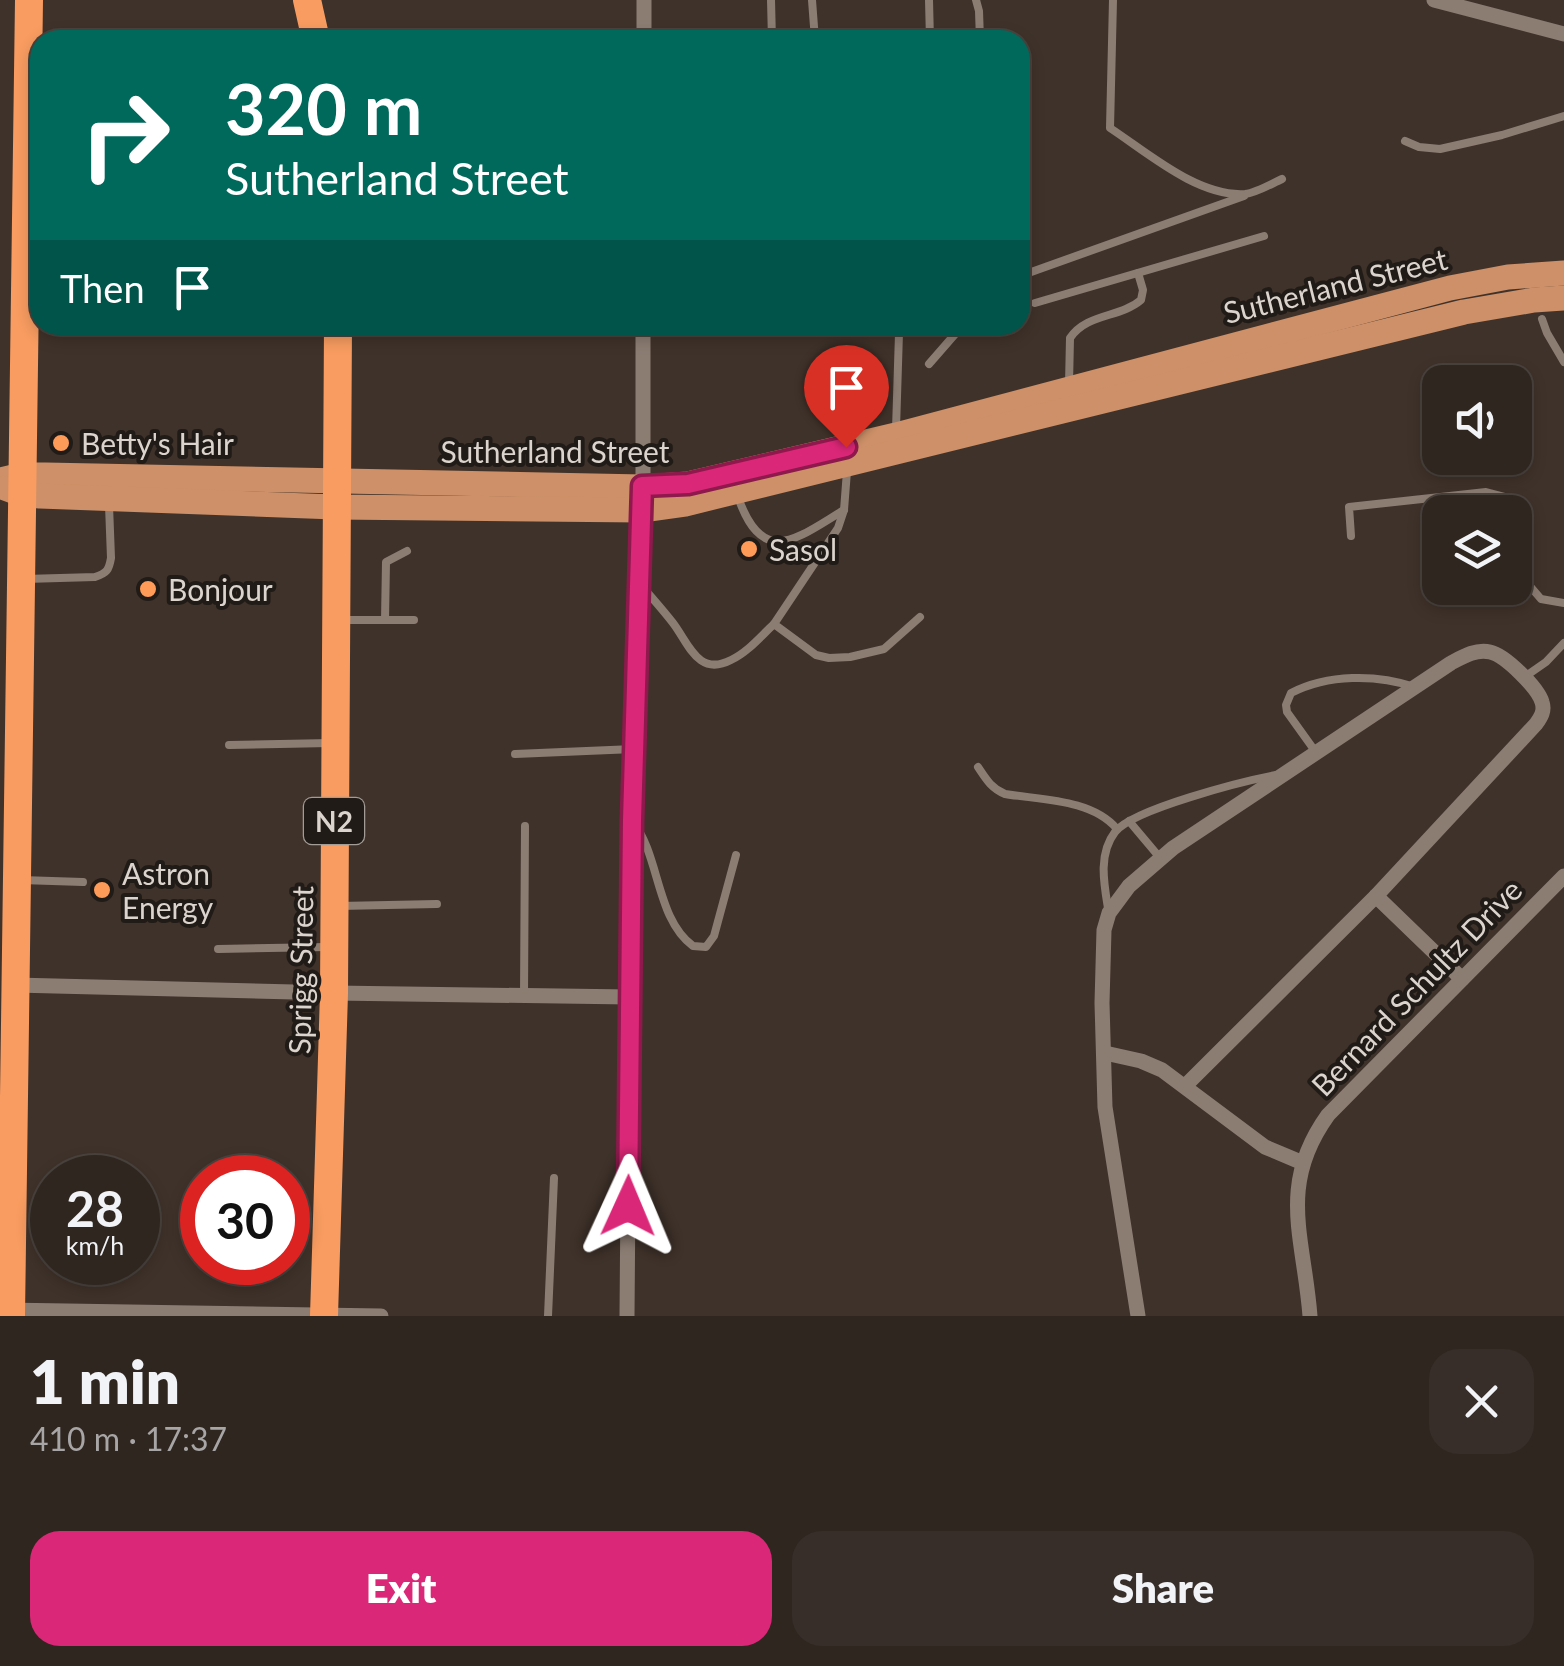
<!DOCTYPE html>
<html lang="en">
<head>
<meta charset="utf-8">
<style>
  body { margin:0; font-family:Lato,sans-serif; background:#372e29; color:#f1f3f6; height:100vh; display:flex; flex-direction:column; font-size:38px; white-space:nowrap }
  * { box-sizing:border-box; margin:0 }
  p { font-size:32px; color:#a7a5a5 }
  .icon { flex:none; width:55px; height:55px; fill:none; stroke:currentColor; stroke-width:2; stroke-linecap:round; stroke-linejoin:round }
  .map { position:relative; height:1316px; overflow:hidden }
  .details { display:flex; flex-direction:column; background:#2f2620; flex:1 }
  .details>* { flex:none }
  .banner { position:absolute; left:30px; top:30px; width:1000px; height:305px; border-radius:30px; box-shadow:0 5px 15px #0003,0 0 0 2px #4a433e; background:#00695c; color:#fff; overflow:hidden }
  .fabs { position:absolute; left:1422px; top:365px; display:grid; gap:20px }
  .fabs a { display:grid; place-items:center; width:110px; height:110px; border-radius:20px; background:#2f2620; box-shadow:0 5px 15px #0003,0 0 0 2px #4a433e; font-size:50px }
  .speed { position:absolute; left:30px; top:1155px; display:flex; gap:20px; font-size:50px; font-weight:700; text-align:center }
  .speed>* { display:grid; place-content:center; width:130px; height:130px; border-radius:50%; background:#2f2620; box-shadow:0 5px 15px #0003,0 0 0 2px #4a433e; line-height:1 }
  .speed small { font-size:25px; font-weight:400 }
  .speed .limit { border:15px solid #d22; background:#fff; color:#111 }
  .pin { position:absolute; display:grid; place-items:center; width:85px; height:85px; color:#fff; margin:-102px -42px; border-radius:50% 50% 50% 0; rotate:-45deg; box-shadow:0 0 10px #0007 }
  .pin .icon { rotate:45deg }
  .me { position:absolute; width:110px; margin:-55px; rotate:1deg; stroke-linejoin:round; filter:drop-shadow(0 0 8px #0008) }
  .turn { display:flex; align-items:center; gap:35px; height:210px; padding:0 30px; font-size:45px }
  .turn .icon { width:130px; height:130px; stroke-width:2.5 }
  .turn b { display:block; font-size:70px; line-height:85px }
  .then { display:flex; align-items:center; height:95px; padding:0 30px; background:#0003; gap:20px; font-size:38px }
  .round { display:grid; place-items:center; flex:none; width:105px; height:105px; border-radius:30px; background:#372e29 }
  .overview { display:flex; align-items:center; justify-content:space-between; height:170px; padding:0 30px }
  h1 { font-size:60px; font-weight:800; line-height:75px }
  .action { display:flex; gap:20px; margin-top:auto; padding:20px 30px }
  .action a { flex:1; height:115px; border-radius:30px; background:#db2777; color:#fff; font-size:40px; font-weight:800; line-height:115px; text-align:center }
  .action a+a { background:#372e29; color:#f1f3f6 }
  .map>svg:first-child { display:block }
</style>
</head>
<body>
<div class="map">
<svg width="1564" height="1316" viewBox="0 0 1564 1316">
  <rect width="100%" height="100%" fill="#3f322a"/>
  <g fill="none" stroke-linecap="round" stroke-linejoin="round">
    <!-- lane -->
    <g stroke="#8c7d73" stroke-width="8">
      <path d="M 771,0 L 772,40"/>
      <path d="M 812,0 L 815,40"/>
      <path d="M 929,0 L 930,40"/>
      <path d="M 976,0 L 979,11 L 980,40"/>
      <path d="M 1113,0 L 1110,128 C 1148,153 1198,197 1245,194 C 1256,193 1271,184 1282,179"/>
      <path d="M 1405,141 L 1419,147 L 1440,149 L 1502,135 L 1564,116"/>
      <path d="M 1020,276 L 1244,196"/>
      <path d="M 1035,303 L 1264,236"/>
      <path d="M 1542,319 L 1547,333 L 1564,362"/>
      <path d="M 215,325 L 215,328"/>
      <path d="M 929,364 L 963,325"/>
      <path d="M 1069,384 L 1070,338 C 1087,313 1120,318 1141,300 L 1143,290 L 1138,273"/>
      <path d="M 896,429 L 899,333"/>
      <path d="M 847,471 L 844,510 L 838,528 L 774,624 L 816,655 L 829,658 L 850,657 L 884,649 L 920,617"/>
      <path d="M 738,497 C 763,569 797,538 844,510"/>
      <path d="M 1351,536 L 1349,507 L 1486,492 L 1509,498 L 1522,510 L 1529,585 L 1541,599 L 1564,603"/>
      <path d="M 25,579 L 95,577 C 107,573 109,570 111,558 L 109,505"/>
      <path d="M 642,586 C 652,598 663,610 673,623 C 689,644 698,677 731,660 C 748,652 761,636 774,624"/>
      <path d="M 344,620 L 414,620"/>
      <path d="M 385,620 L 386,562 L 407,551"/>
      <path d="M 1523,678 L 1546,662 L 1564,643"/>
      <path d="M 229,745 L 330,743"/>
      <path d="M 1315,751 L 1287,712 L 1286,705 L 1291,693 C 1328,674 1376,674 1415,687"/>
      <path d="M 515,754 L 634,749"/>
      <path d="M 978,767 C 986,779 991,788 1005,794 C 1041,800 1092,799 1117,829"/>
      <path d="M 1129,821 L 1161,859"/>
      <path d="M 633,822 C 660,856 656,919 693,946 L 706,947 L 714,936 L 736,855"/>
      <path d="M 21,880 L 83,882"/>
      <path d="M 339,906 L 437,904"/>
      <path d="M 1108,908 C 1104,884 1098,854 1115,832 C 1133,809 1244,781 1276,775"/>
      <path d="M 218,949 L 328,947"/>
      <path d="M 524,996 L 525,826"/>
      <path d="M 548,1316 L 554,1178"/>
    </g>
    <!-- street -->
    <g stroke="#8c7d73" stroke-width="15">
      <path d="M 1434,0 L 1564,34"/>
      <path d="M 644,40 L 644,0"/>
      <path d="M 1376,896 L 1462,979"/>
      <path d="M 15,985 L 334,993 L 630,997"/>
      <path d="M 1105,1053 L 1141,1061 L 1162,1070 L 1265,1147 L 1303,1163"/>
      <path d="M 4,1310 L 381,1316"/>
      <path d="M 627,1316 L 631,819 L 643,487 L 643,325"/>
      <path d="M 1138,1316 L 1105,1107 L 1102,1003 L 1104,930 L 1109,913 L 1129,886 L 1173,848 L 1451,663 C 1464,656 1476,649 1490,652 C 1505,655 1538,688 1542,702 C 1545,711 1541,717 1536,724 L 1376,896 L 1185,1086"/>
      <path d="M 1310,1316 C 1304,1237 1277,1186 1328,1115 L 1564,876"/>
    </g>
    <!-- primary -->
    <g stroke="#cd9068" stroke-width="25">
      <path d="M 0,480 L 22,475 L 46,475 L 643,487 L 688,484 L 896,435 L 1450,288 L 1508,277 L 1564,273"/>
      <path d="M 5,488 L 21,494 L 40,496 L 335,507 L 642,510 L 685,504 L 1464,312 L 1534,300 L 1564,298"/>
    </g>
    <!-- highway -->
    <g stroke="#f89c61" stroke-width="28">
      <path d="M 307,0 L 316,40"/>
      <path d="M 11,1316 L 29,0"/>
      <path d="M 324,1316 L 334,993 L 338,325"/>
    </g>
  </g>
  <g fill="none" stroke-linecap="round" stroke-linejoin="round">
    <defs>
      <path id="route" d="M 628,1206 L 632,820 L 642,486 L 688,484 L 846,447"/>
    </defs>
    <!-- route casing -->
    <use href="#route" stroke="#8e194d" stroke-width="25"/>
    <!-- route -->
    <use href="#route" stroke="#db2777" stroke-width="18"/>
  </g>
  <!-- markers -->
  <g fill="#fe9b59" stroke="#211b17" stroke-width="4">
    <circle cx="61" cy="443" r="10"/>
    <circle cx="749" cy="549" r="10"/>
    <circle cx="148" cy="589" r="10"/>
    <circle cx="102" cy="890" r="10"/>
  </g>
  <g text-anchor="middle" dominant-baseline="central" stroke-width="8" stroke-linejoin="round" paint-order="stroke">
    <!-- shield labels -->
    <rect fill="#211b17" stroke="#a39c96" stroke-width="2.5" x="304" y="798" width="60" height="46" rx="8"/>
    <g font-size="28" font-weight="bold" fill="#dbd3cd">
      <text x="334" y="821">N2</text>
    </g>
    <!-- street labels -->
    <g font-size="30" fill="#dbd3cd" stroke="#211b17">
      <text transform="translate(1335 285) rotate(-14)">Sutherland Street</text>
      <text x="555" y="451">Sutherland Street</text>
      <text transform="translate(300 970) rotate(-89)">Sprigg Street</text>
      <text transform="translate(1416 987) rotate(-46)">Bernard Schultz Drive</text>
    </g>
    <!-- poi labels -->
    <g font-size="30" fill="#dbd3cd" stroke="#211b17" text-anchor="start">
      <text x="81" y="443">Betty's Hair</text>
      <text x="769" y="549">Sasol</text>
      <text x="168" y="589">Bonjour</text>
      <text x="122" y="873">Astron<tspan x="122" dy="34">Energy</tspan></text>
    </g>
  </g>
</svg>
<div class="fabs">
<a><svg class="icon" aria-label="sound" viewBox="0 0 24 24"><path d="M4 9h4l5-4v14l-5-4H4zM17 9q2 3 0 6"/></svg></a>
<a><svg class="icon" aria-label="layers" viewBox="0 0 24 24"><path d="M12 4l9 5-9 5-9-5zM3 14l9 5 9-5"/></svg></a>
</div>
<div class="speed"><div>28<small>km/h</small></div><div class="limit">30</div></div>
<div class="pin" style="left:846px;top:447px;background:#d93025"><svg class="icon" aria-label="arrive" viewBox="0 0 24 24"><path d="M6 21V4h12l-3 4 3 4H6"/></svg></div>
<svg class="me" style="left:628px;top:1206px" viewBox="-20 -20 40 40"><path d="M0-17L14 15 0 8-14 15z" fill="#db2777" stroke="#fff" stroke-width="4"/></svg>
<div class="banner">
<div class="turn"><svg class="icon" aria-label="right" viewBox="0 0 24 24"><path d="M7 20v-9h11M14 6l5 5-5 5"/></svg><div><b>320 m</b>Sutherland Street</div></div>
<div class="then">Then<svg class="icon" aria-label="arrive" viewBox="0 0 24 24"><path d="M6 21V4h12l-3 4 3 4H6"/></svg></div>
</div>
</div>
<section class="details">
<div class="overview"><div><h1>1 min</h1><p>410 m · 17:37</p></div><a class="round"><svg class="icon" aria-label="close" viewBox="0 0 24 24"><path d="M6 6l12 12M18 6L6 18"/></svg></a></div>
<div class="action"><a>Exit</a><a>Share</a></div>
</section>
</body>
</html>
